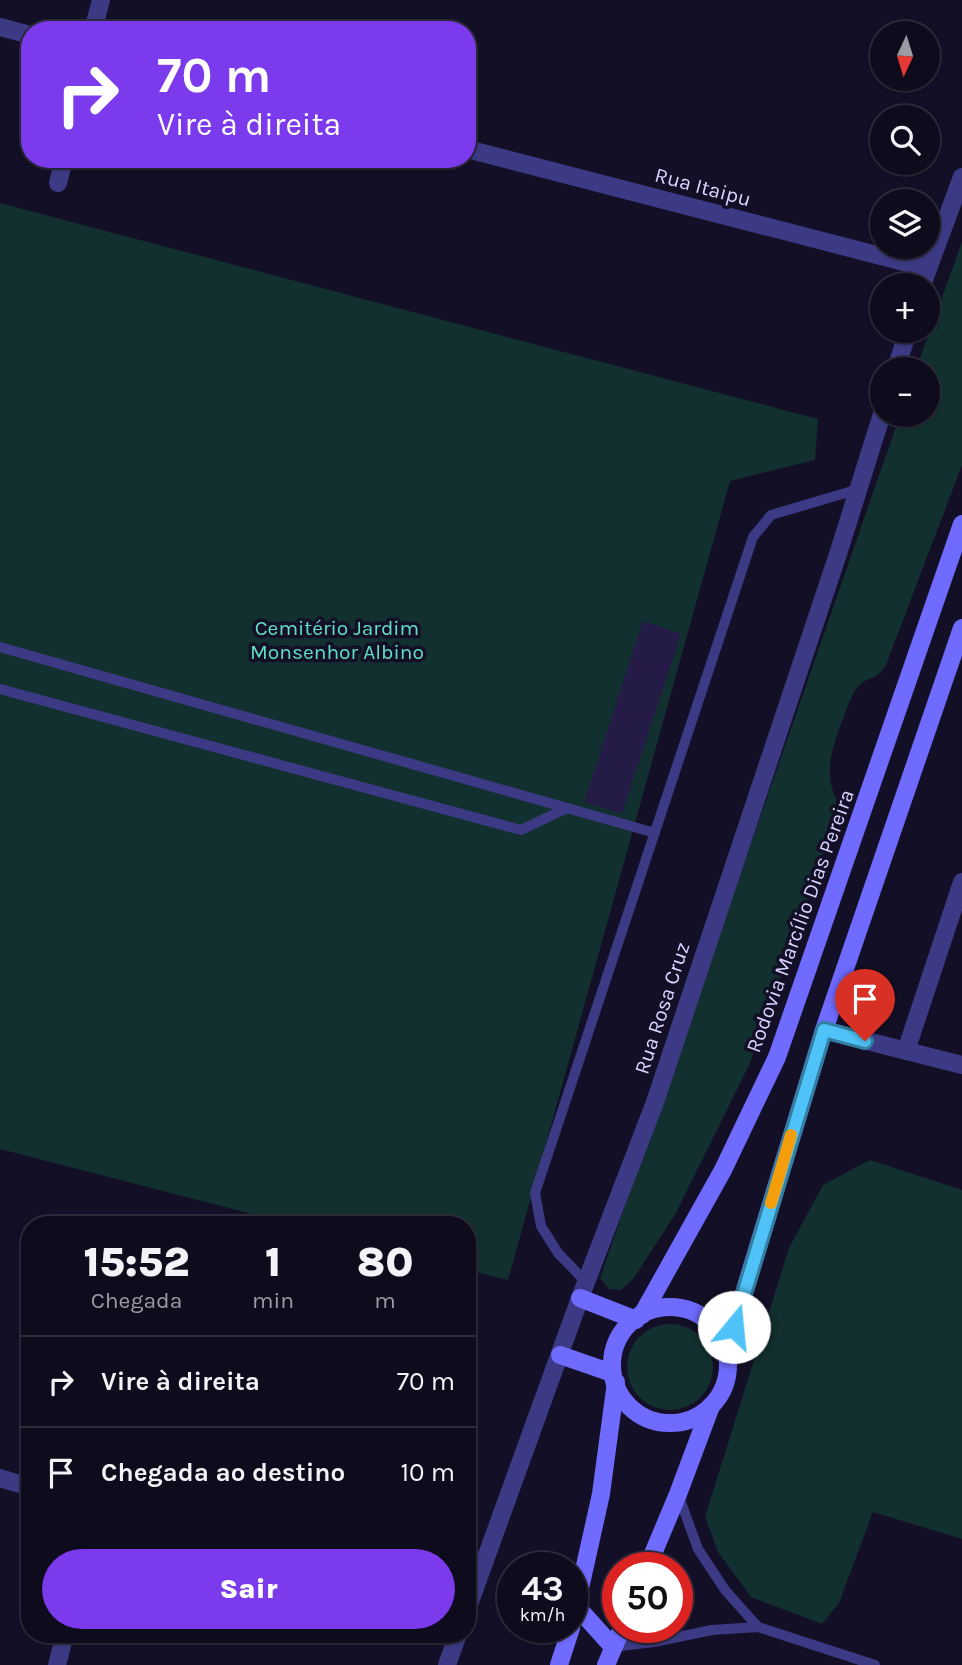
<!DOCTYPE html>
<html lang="pt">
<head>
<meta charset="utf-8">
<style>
  body { margin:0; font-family:Karla,sans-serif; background:#1c1929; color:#f1f3f6; height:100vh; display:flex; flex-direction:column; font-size:26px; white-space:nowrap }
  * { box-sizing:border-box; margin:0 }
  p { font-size:23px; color:#9b9ba3 }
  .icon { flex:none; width:38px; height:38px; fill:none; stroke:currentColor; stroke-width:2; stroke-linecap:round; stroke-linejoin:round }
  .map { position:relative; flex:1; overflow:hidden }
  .sheet { position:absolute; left:21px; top:1216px; width:455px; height:427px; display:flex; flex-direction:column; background:#0e0b1c; border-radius:28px; box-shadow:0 2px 5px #0004,0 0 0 2px #2e2b3b }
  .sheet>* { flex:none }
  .guide { position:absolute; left:21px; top:21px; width:455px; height:147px; border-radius:28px; box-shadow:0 2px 5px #0004,0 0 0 2px #2e2b3b; background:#7c3aed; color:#fff; overflow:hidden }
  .needle { width:46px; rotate:184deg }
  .tools { position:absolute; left:870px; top:21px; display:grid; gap:14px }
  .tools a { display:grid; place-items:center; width:70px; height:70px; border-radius:50%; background:#0e0b1c; box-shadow:0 2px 5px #0004,0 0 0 2px #2e2b3b; font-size:35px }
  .speed { position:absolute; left:497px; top:1552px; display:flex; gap:14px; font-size:35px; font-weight:700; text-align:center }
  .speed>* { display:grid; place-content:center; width:91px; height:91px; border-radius:50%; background:#0e0b1c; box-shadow:0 2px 5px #0004,0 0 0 2px #2e2b3b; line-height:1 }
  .speed small { font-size:18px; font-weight:400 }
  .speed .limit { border:10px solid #d22; background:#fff; color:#111 }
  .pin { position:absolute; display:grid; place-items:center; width:60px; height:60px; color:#fff; margin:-72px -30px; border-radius:50% 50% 50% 0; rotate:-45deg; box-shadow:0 0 7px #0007 }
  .pin .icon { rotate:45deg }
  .me { position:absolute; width:77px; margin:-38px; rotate:17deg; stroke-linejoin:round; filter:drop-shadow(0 0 5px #0008) }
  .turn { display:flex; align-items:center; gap:24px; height:147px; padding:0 21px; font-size:32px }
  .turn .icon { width:91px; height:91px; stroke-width:2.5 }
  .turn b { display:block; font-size:49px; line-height:60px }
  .eta { display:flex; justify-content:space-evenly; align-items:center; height:119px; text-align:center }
  .eta b { font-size:42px; font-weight:800; line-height:49px }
  .cta { display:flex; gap:14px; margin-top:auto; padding:14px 21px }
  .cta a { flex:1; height:80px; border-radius:42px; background:#7c3aed; color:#fff; font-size:28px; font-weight:800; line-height:80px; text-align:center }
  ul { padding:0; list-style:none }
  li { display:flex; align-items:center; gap:21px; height:91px; padding:0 21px; border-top:2px solid #2e2b3b }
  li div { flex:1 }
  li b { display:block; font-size:26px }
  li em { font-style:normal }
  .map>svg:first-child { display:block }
</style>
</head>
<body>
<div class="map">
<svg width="962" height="1665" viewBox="0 0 962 1665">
  <rect width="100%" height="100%" fill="#130f26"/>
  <!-- green -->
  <g fill="#12302f">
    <path d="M 0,203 L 818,419 L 815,460 L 730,481 L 508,1280 L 467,1270 L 467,1225 L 295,1225 L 0,1149 Z"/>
    <path d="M 962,242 L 962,465 L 886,665 C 877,681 866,676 857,688 C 850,697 847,709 843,719 C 832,747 822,776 839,804 L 805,910 L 749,1065 L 675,1215 L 633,1279 L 621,1290 L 609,1289 L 600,1278 L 900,415 L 928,415 L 928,369 L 916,369 Z"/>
    <path d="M 870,1160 L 962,1190 L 962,1539 L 873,1512 L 839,1603 L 822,1624 L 751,1597 L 718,1552 L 705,1517 L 789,1248 L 823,1185 Z"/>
    <circle cx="670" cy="1367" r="43"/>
  </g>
  <!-- building -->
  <path fill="#241b47" d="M 643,621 L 681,634 L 622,814 L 584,802 Z"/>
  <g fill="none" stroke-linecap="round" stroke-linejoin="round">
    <!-- service -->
    <g stroke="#3d3a85" stroke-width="10">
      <path d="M 0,647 L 655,833"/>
      <path d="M 0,689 L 521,830 L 567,808"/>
      <path d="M 586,1282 L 558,1253 L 541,1226 L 535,1193 L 753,537 L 771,515 L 859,489"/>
      <path d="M 678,1494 L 698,1549 L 725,1590 L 758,1627"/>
      <path d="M 613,1647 L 654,1642 L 712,1630 L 758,1627 L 875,1665"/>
    </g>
    <!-- minor -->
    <g stroke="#3d3a85" stroke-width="18">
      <path d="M 0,27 L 30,35"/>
      <path d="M 93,30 L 101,0"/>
      <path d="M 467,149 L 927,268"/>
      <path d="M 58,183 L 64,159"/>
      <path d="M 922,285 L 962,177"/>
      <path d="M 896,369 L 908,331"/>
      <path d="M 824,1030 L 962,1065"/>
      <path d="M 906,1051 L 962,882"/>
      <path d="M 0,1478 L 30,1487"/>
      <path d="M 467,1610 L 580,1298 L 655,1102 L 838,554 L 882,414"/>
      <path d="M 57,1665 L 65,1634"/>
      <path d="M 447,1665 L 458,1634"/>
    </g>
    <!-- secondary -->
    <g stroke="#6f6bff" stroke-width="18">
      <path d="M 580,1298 L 636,1320"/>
      <circle cx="670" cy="1365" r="58"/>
      <path d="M 642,1315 L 723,1170 L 777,1057 L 962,524"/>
      <path d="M 726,1352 L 824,1030 L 962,628"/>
      <path d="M 560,1355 L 612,1373"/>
      <path d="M 647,1568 L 678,1494 L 711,1406"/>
      <path d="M 578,1608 L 613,1647"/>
      <path d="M 572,1624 L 601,1494 L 616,1382"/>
      <path d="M 559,1665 L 571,1628"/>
      <path d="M 606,1665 L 622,1628"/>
    </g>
  </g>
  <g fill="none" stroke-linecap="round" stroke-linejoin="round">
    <defs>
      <path id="route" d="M 734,1327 L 824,1030 L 865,1041"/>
    </defs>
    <!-- route casing -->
    <use href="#route" stroke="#337fa1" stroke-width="18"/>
    <!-- route -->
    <use href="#route" stroke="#4fc3f7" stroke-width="12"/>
    <!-- slow -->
    <path stroke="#f59e0b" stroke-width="12" d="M 771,1203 L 791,1135"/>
  </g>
  <g text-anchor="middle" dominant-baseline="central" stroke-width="7" stroke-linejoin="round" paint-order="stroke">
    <!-- street labels -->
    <g font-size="21" fill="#d9d4ff" stroke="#130f26">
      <text transform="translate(703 187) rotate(15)">Rua Itaipu</text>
      <text transform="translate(800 921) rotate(-70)">Rodovia Marcílio Dias Pereira</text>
      <text transform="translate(662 1008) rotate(-72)">Rua Rosa Cruz</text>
    </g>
    <!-- park labels -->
    <g font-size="21" fill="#5fe0c0" stroke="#130f26">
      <text x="337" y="628">Cemitério Jardim<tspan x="337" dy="24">Monsenhor Albino</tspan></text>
    </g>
  </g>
</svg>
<div class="tools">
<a><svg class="needle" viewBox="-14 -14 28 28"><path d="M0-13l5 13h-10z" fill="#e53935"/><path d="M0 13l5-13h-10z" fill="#9b9ba3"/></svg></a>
<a><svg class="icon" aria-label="search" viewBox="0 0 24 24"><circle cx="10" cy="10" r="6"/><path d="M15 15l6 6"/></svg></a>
<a><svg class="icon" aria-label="layers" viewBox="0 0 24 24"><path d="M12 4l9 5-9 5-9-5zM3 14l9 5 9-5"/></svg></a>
<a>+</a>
<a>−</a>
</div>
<div class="speed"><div>43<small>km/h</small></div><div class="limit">50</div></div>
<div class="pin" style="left:865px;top:1041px;background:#d93025"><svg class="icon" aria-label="arrive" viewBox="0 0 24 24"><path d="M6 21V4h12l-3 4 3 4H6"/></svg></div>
<svg class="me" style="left:734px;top:1327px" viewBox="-20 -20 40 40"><circle r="19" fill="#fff"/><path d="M0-13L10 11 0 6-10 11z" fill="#4fc3f7"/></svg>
<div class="guide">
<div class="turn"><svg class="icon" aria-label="right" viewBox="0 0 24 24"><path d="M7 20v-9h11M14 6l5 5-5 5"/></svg><div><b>70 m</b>Vire à direita</div></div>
</div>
<section class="sheet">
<div class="eta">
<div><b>15:52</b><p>Chegada</p></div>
<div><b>1</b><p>min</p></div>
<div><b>80</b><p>m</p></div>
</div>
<ul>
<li><svg class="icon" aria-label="right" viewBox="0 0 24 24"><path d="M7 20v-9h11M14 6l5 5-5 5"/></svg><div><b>Vire à direita</b></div><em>70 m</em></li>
<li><svg class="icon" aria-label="arrive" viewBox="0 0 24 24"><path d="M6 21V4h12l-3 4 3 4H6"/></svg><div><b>Chegada ao destino</b></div><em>10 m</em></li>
</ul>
<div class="cta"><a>Sair</a></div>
</section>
</div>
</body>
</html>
